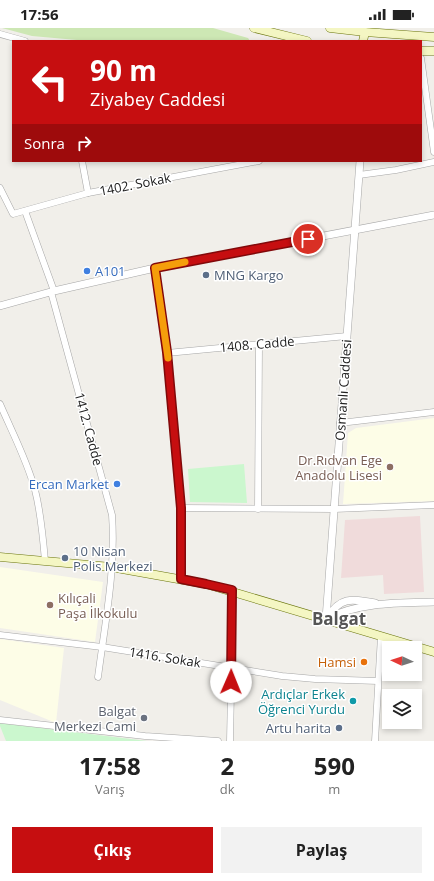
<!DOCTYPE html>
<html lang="tr">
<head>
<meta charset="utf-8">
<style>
  body { margin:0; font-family:"Open Sans",sans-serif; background:#f2f2f2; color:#222; height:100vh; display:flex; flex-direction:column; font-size:15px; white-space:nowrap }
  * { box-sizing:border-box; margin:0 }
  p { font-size:13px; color:#767676 }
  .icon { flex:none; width:22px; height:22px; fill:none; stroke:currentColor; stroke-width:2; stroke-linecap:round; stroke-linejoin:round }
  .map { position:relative; height:713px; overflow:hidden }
  .drawer { display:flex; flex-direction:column; background:#fff; flex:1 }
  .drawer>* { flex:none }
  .banner { position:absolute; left:12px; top:12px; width:410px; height:122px; border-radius:0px; box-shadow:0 2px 6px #0003; background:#c60e10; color:#fff; overflow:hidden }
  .needle { width:26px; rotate:274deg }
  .tools { position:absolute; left:382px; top:613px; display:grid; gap:8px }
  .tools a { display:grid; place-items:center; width:40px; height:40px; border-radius:0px; background:#fff; box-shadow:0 2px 6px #0003; font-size:20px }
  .pin { position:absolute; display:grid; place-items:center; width:34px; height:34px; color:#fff; margin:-17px; border:2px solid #fff; border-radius:50%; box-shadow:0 1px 4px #0007 }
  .me { position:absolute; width:44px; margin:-22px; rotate:1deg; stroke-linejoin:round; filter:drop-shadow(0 0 3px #0008) }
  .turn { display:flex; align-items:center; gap:14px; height:84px; padding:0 12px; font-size:18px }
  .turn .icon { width:52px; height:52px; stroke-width:2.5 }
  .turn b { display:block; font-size:28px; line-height:34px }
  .then { display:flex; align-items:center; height:38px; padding:0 12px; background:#0003; gap:8px; font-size:15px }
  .eta { display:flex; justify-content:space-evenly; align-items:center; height:68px; text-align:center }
  .eta b { font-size:24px; font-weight:700; line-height:28px }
  .action { display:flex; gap:8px; margin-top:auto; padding:8px 12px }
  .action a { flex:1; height:46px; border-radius:0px; background:#c60e10; color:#fff; font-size:16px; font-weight:700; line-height:46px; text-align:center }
  .action a+a { background:#f2f2f2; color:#222 }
  .status { display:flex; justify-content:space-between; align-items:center; height:28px; padding:0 20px; background:#fff; direction:ltr }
  .status svg { height:11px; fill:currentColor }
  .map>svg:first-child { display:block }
</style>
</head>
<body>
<div class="status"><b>17:56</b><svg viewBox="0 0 49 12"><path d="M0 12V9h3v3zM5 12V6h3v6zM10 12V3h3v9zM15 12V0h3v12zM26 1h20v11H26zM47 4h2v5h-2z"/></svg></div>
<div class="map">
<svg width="434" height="713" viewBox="0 0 434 713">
  <rect width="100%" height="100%" fill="#f1efea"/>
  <!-- commercial -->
  <path fill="#f0dbdb" d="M 420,488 L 424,564 L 384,566 L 383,547 L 341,550 L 345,492 Z"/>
  <!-- education -->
  <g fill="#fdfde7">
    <path d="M 434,390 L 434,473 L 343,476 L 348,405 L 356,400 Z"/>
    <path d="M 0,539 L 103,554 L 95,614 L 0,600 Z"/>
    <path d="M 0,611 L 64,620 L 56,695 L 0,672 Z"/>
  </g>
  <!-- grass -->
  <path fill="#cde7b4" d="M 2,0 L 213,0 L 248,10 L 250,13 L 88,13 L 32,8 Z"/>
  <!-- park -->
  <g fill="#cbf7ce">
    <path d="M 244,436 L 247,475 L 190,474 L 188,441 Z"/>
    <path d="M 0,695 L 147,713 L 6,713 L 0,698 Z"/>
  </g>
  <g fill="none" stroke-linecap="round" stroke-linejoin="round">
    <defs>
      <g id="minor">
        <path d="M 0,6 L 25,13"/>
        <path d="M 421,30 L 434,124"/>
        <path d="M 82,133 L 88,165"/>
        <path d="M 359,147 L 396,142 L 434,134"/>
        <path d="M 0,160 L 13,186 L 88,165 L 259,133"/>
        <path d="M 25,183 L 54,263"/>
        <path d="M 155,240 L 167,325 L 181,480 L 181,551"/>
        <path d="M 51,264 L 112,487 C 116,541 105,595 98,649"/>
        <path d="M 167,325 L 347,308"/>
        <path d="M 0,376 C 12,404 27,432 35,462 C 41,485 43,509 45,533"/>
        <path d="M 340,395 L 434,384"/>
        <path d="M 181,480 L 334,481 L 434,477"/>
        <path d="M 258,481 L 259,316"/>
        <path d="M 0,607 L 102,619 L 282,648 L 315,651 L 378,653"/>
        <path d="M 0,692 L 145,708 L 218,713"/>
        <path d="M 230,713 L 233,562"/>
        <path d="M 375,713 L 381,608"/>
      </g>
      <g id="tertiary">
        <path d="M 0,278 L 54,263 L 155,240 L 434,187"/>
        <path d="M 327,590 C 341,568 352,571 375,575"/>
        <path d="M 326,591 L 360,133"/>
        <path d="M 326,591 C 358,574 398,575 434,574"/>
      </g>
      <g id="secondary">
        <path d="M 254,0 L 307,13"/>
        <path d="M 330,0 L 365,4 L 434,9"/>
        <path d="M 363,13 L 365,4"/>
        <path d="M 421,23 L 434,23"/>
        <path d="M 0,529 L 111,539 L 206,556 L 434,624"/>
      </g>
    </defs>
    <!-- minor casing -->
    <use href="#minor" stroke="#a6a6a6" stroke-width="7"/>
    <!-- tertiary casing -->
    <use href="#tertiary" stroke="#a6a6a6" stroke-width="8"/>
    <!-- secondary casing -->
    <use href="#secondary" stroke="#6a750d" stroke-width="9"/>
    <!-- minor -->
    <use href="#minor" stroke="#fff" stroke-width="6"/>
    <!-- tertiary -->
    <use href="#tertiary" stroke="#fff" stroke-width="7"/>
    <!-- secondary -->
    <use href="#secondary" stroke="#f4f6c3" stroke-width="8"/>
  </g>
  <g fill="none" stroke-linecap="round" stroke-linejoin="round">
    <defs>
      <path id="route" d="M 231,654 L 232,562 L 206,556 L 181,551 L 181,480 L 167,324 L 155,240 L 308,211"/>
    </defs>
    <!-- route casing -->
    <use href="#route" stroke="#81090a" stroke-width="10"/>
    <!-- route -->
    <use href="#route" stroke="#c60e10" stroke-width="7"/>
    <!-- slow -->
    <path stroke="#f59e0b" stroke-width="7" d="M 168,330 L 155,240 L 185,234"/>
  </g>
  <!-- markers -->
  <g fill="#3f7fe0" stroke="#fff" stroke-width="1.5">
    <circle cx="87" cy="243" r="4"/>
    <circle cx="117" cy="456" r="4"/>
  </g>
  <g fill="#5c6f8a" stroke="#fff" stroke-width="1.5">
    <circle cx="206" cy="247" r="4"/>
    <circle cx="65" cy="530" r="4"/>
    <circle cx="339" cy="700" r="4"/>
  </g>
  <g fill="#8d6e63" stroke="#fff" stroke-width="1.5">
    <circle cx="390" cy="439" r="4"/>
    <circle cx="50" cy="577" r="4"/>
  </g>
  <circle fill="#e8710a" stroke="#fff" stroke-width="1.5" cx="364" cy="634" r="4"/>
  <circle fill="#0f9aa8" stroke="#fff" stroke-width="1.5" cx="353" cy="673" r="4"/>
  <circle fill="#6b7280" stroke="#fff" stroke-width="1.5" cx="144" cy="690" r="4"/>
  <g text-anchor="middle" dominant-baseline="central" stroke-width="3" stroke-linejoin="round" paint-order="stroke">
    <!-- street labels -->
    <g font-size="13" fill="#222" stroke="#fff">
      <text transform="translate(135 156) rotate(-11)">1402. Sokak</text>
      <text transform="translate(257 316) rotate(-5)">1408. Cadde</text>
      <text transform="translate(343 362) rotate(-86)">Osmanlı Caddesi</text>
      <text transform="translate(89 401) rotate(75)">1412. Cadde</text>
      <text transform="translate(165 629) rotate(9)">1416. Sokak</text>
    </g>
    <!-- shop labels -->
    <g font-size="13" fill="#366cbe" stroke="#fff" text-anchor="start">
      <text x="95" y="243">A101</text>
      <text x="109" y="456" text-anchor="end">Ercan Market</text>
    </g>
    <!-- service labels -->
    <g font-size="13" fill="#4e5e75" stroke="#fff" text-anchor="start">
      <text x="214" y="247">MNG Kargo</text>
      <text x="73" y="523">10 Nisan<tspan x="73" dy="15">Polis Merkezi</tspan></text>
      <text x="331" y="700" text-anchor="end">Artu harita</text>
    </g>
    <!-- education labels -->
    <g font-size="13" fill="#785e54" stroke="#fff" text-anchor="end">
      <text x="382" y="432">Dr.Rıdvan Ege<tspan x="382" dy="15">Anadolu Lisesi</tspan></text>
      <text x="58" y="570" text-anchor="start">Kılıçali<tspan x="58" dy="15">Paşa İlkokulu</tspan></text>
    </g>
    <!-- food labels -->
    <g font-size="13" fill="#c56008" stroke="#fff" text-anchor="end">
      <text x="356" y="634">Hamsi</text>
    </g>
    <!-- culture labels -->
    <g font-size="13" fill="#0d838f" stroke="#fff" text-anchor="end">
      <text x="345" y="666">Ardıçlar Erkek<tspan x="345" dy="15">Öğrenci Yurdu</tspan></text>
    </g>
    <!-- worship labels -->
    <g font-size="13" fill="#5b616d" stroke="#fff" text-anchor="end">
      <text x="136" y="683">Balgat<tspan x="136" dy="15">Merkezi Cami</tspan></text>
    </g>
    <!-- district labels -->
    <g font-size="17" font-weight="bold" fill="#555" stroke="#fff">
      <text x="339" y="590">Balgat</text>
    </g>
  </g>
</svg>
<div class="tools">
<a><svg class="needle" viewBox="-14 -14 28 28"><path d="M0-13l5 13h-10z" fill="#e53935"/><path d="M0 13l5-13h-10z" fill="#767676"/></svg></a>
<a><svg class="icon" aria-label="layers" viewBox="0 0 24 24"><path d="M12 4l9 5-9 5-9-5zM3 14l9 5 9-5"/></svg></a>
</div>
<div class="pin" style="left:308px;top:211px;background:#d93025"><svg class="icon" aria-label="arrive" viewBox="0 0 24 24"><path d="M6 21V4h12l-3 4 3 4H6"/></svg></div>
<svg class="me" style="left:231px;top:654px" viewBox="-20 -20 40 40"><circle r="19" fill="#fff"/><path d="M0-13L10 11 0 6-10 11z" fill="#c60e10"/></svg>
<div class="banner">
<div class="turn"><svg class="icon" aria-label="left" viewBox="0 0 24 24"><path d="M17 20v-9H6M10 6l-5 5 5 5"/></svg><div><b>90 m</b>Ziyabey Caddesi</div></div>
<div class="then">Sonra<svg class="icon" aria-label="right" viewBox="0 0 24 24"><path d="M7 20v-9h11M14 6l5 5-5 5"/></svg></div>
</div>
</div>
<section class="drawer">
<div class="eta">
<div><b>17:58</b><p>Varış</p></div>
<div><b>2</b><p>dk</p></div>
<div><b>590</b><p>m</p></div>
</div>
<div class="action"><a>Çıkış</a><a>Paylaş</a></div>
</section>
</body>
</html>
